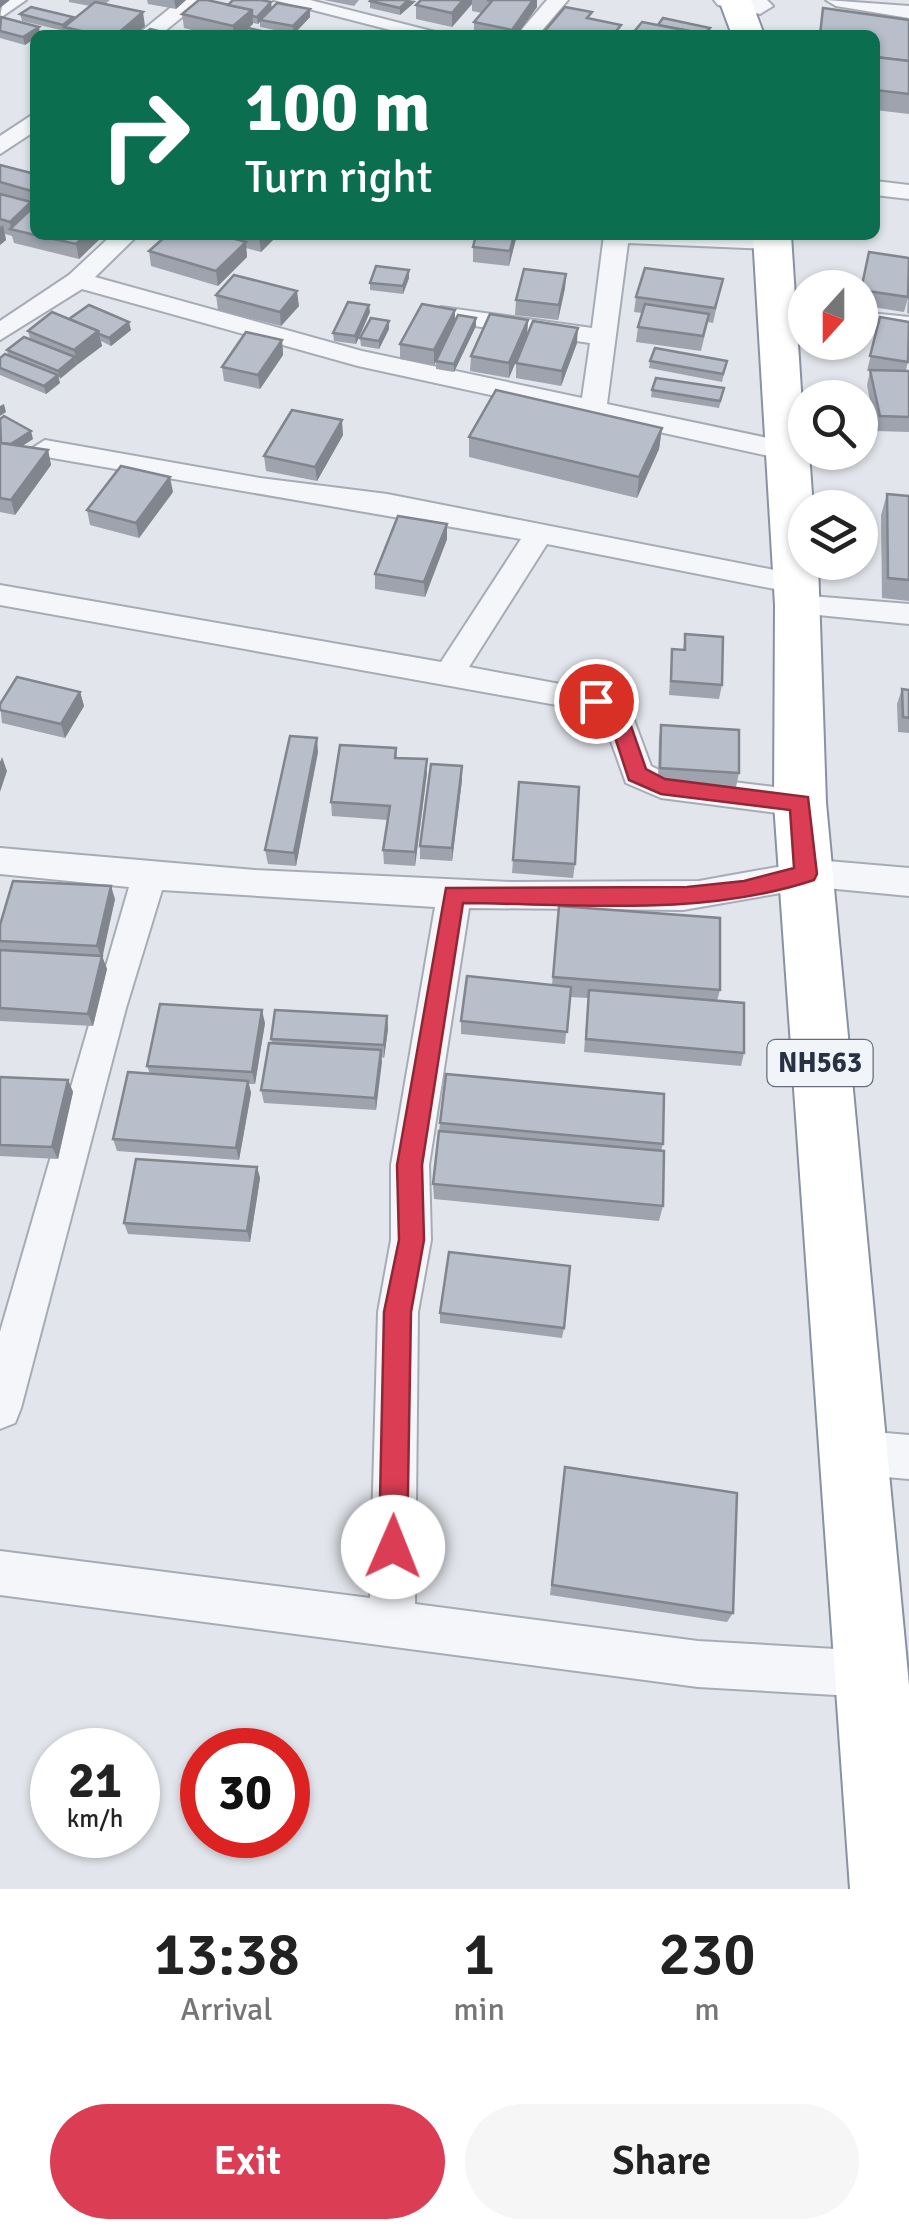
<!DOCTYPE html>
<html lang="en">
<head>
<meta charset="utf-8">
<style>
  body { margin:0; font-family:Signika,sans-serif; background:#f6f6f6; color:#222; height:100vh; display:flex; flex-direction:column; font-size:38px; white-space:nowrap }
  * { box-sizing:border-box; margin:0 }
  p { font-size:32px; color:#767676 }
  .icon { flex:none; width:55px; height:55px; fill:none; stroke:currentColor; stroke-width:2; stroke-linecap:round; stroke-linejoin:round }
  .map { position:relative; height:1889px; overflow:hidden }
  .side { display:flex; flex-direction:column; background:#fff; flex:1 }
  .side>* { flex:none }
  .top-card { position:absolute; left:30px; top:30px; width:850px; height:210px; border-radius:15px; box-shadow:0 2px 8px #0004; background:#0b6e4f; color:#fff; overflow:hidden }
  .needle { width:65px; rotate:201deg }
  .fabs { position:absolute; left:788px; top:270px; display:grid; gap:20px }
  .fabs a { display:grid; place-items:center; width:90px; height:90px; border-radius:50%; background:#fff; box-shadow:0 2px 8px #0004; font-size:50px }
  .speed { position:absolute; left:30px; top:1728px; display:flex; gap:20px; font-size:50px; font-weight:700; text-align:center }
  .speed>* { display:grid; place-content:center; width:130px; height:130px; border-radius:50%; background:#fff; box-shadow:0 2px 8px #0004; line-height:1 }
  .speed small { font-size:25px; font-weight:400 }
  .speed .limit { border:15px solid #d22; background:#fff; color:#111 }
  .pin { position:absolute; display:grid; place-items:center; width:85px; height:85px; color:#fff; margin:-42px; border:5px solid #fff; border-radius:50%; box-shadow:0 2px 10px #0007 }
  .me { position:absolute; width:110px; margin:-55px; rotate:1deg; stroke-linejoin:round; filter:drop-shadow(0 0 8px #0008) }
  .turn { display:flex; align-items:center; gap:35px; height:210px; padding:0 50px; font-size:45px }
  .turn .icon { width:130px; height:130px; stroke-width:2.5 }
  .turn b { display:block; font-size:70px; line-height:85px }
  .eta { display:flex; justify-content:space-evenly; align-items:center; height:170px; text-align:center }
  .eta b { font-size:60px; font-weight:600; line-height:70px }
  .action { display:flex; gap:20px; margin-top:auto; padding:20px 50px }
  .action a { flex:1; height:115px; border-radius:60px; background:#da3d54; color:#fff; font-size:40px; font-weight:600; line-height:115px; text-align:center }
  .action a+a { background:#f6f6f6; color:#222 }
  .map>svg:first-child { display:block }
</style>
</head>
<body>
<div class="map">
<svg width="909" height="1889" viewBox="0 0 909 1889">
  <rect width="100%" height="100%" fill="#e2e5eb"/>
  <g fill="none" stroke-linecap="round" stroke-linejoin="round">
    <defs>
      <g id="minor">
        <path d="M 3,0 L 26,0 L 0,18 Z"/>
        <path d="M 180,0 L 203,0 L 160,35 L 137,35 Z"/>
        <path d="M 274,0 L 310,0 L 447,35 L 410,35 Z"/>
        <path d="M 547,0 L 568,0 L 538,35 L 517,35 Z"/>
        <path d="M 826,0 L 909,6 L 909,18 L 836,6 Z"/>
        <path d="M 35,113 L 35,131 L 0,154 L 0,136 Z"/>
        <path d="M 875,181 L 909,185 L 909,199 L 875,195 Z"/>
        <path d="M 112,235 L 138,235 L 95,277 L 362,351 L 582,398 L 590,343 L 441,321 L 429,314 L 441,307 L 592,328 L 604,235 L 781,237 L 785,242 L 773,249 L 628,243 L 607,404 L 787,442 L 801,451 L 787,460 L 358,366 L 82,289 L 0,340 L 0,321 L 69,275 Z"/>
        <path d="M 860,312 L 909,317 L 909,333 L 860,328 Z"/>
        <path d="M 45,440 L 260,478 L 387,494 L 805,576 L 810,583 L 805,590 L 795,593 L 547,544 L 469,667 L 608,693 L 628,704 L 651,766 L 667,774 L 800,790 L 812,794 L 816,803 L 812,812 L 800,816 L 661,798 L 626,783 L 603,719 L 590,711 L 0,605 L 0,585 L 441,662 L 521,539 L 35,455 L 31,449 Z"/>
        <path d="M 798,595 L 909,604 L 909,624 L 788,612 L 783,605 Z"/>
        <path d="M 0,848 L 255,870 L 512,882 L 699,881 L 816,860 L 909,868 L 909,896 L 816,887 L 683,910 L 469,908 L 429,1165 L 431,1240 L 418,1312 L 415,1604 L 698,1641 L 870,1651 L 886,1658 L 893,1674 L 886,1690 L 870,1697 L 698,1687 L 0,1595 L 0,1551 L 370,1598 L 378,1312 L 391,1240 L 391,1165 L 435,907 L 162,890 L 126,1008 L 21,1408 L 15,1423 L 0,1429 L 0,1332 L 129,887 L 0,874 Z"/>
        <path d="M 851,1430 L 909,1435 L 909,1479 L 851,1474 L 836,1467 L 829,1452 L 836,1437 Z"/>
      </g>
      <path id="tertiary" d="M 714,0 L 767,0 L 773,6 L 760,14 L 718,5 Z"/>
      <g id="trunk">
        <path d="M 719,0 L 751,0 L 764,35 L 732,35 Z"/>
        <path d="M 753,235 L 791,235 L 805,452 L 809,452 L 813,508 L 805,508 L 805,562 L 818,562 L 826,803 L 909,1685 L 909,1889 L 850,1889 L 774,803 L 775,605 Z"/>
      </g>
    </defs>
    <!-- minor casing -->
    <use href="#minor" stroke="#a6acb6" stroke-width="4"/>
    <!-- tertiary casing -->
    <use href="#tertiary" stroke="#a6acb6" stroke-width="4"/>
    <!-- trunk casing -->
    <use href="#trunk" stroke="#8892a3" stroke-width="4"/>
    <!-- minor -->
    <use href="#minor" fill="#f5f6f9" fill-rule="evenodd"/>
    <!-- tertiary -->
    <use href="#tertiary" fill="#f5f6f9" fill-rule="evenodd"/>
    <!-- trunk -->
    <use href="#trunk" fill="#fff" fill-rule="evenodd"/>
  </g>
  <!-- wall -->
  <g fill="#9ea3ae">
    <path d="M 69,0 L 110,0 L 105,4 L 145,26 L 135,35 L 66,35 L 65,31 L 22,21 L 20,14 L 73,20 L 90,6 L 69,2 Z"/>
    <path d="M 147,0 L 186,0 L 176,9 L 148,4 Z"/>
    <path d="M 324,0 L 359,0 L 354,6 Z"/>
    <path d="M 421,0 L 537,0 L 537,7 L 517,35 L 474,35 L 474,22 L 482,13 L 472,11 L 472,4 L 452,27 L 416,19 L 416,5 Z"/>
    <path d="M 370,1 L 416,1 L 400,15 L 370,8 Z"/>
    <path d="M 228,5 L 272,8 L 310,17 L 294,34 L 260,27 L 260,22 L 258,24 L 253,23 L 249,28 L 279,35 L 211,35 L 184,28 L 182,14 Z"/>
    <path d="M 823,8 L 909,20 L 909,114 L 875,110 L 875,35 L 819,35 Z"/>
    <path d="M 0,18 L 40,34 L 25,45 L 0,38 Z"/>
    <path d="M 0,165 L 35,174 L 35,206 L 32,205 L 33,209 L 104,235 L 79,259 L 14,243 L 12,236 L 5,234 L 6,240 L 0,245 Z"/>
    <path d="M 224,235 L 278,235 L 261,252 L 246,248 L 247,257 L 218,286 L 151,266 L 149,251 Z"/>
    <path d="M 517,235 L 509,266 L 473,262 L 473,247 Z"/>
    <path d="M 869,252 L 909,258 L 909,314 L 907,313 L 908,298 L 904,312 L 860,305 L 860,293 Z"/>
    <path d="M 409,270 L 409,278 L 403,294 L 370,290 L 370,283 Z"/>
    <path d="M 566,274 L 565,288 L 558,320 L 515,315 L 516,300 Z"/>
    <path d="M 723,279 L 713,323 L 708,322 L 701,351 L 636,342 L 638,327 L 642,313 L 634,312 L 636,297 Z"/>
    <path d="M 216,295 L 299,306 L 281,326 L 218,310 Z"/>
    <path d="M 370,312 L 356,344 L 334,341 L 333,333 Z"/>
    <path d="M 880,317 L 909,357 L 906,370 L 909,371 L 909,432 L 876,431 L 867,385 L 870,371 L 867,371 Z"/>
    <path d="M 476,318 L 476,326 L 454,372 L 436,369 L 436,362 L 434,365 L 400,359 L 400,344 L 455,321 Z"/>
    <path d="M 69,319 L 131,330 L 111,346 L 101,341 L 102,346 L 58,378 L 60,383 L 46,394 L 0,375 L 0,358 L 8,355 L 7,350 L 30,339 L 28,331 Z"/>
    <path d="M 528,320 L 527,335 L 509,378 L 470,371 L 471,356 Z"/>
    <path d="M 389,321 L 389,329 L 379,349 L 361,346 L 360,338 Z"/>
    <path d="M 282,340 L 283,355 L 260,389 L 224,381 L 222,367 Z"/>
    <path d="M 577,343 L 561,386 L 516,378 L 516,363 Z"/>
    <path d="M 650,361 L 727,361 L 722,382 L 649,368 Z"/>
    <path d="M 724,388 L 719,408 L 651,397 L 652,390 Z"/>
    <path d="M 0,419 L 33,439 L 22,446 L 48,450 L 51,465 L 15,515 L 0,512 Z"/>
    <path d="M 662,428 L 659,449 L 637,498 L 469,457 L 469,437 Z"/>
    <path d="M 343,435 L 317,481 L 266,471 L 264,456 Z"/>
    <path d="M 173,492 L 139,538 L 90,525 L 87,510 Z"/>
    <path d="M 887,494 L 909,496 L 909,601 L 882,598 L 881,515 Z"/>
    <path d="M 447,539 L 425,597 L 375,589 L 375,574 Z"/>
    <path d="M 685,634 L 722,685 L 719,699 L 669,695 L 672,649 L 683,650 Z"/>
    <path d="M 902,689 L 909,690 L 909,733 L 898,732 L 897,704 Z"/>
    <path d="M 80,692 L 84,706 L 65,738 L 2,723 L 0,704 Z"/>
    <path d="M 661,725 L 739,773 L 736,787 L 658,782 L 659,739 Z"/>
    <path d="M 396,748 L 397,758 L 427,759 L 427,773 L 415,866 L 384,864 L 383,850 L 388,820 L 332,816 L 331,802 Z"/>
    <path d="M 318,752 L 296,866 L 268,864 L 265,850 Z"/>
    <path d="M 462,780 L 452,861 L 420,859 L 420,846 Z"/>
    <path d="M 519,782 L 575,864 L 573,878 L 512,873 Z"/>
    <path d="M 115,899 L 102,956 L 107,969 L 93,1026 L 0,1021 L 0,925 Z"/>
    <path d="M 559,906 L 720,990 L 717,1001 L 744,1053 L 741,1066 L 584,1052 L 588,998 L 570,997 L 565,1044 L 461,1034 L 461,1021 L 552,985 Z"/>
    <path d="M 387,1016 L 388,1029 L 384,1058 L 381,1057 L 376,1110 L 264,1103 L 261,1090 L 272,1043 L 271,1039 Z"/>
    <path d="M 265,1023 L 255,1084 L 249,1084 L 251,1093 L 239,1160 L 117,1151 L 113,1139 L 150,1074 L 147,1066 Z"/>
    <path d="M 0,1077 L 68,1080 L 73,1092 L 58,1159 L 0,1156 Z"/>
    <path d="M 440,1123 L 663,1144 L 661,1151 L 663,1206 L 659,1221 L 434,1199 L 433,1184 Z"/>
    <path d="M 257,1167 L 260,1178 L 250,1242 L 128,1234 L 124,1223 Z"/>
    <path d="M 440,1313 L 564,1328 L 562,1338 L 440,1323 Z"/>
    <path d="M 565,1467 L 733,1613 L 727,1622 L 550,1595 Z"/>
  </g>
  <!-- shaded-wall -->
  <g fill="#81858d">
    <path d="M 0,0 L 10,0 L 0,8 Z"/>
    <path d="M 174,0 L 186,0 L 176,9 Z"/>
    <path d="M 408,0 L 416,1 L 400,15 L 400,8 Z"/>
    <path d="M 463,0 L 472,0 L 472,4 L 452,27 L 452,13 Z"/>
    <path d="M 533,0 L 537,0 L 537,7 L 517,35 L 511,35 L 512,30 Z"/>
    <path d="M 271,2 L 272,9 L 258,24 L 257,17 Z"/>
    <path d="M 310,9 L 310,17 L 294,34 L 293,26 Z"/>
    <path d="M 252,10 L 253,24 L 241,35 L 234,35 L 233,26 Z"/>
    <path d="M 143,12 L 145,26 L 135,35 L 116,35 Z"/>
    <path d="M 39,27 L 40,34 L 35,35 L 35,38 L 25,45 L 23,37 Z"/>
    <path d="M 31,202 L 34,217 L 11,229 L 10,222 Z"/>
    <path d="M 3,225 L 6,240 L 0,245 L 0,227 Z"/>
    <path d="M 86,235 L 104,235 L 79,259 L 76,244 Z"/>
    <path d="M 262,235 L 278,235 L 261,252 L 259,237 Z"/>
    <path d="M 514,235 L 517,235 L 509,266 L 510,251 Z"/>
    <path d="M 246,242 L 247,257 L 218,286 L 216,271 Z"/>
    <path d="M 409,270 L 409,278 L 403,294 L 403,286 Z"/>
    <path d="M 566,274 L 565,288 L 558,320 L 559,305 Z"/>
    <path d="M 297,291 L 299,306 L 281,326 L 280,312 Z"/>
    <path d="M 369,305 L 370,312 L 356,344 L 355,336 Z"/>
    <path d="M 455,310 L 455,324 L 434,365 L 434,350 Z"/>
    <path d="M 476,318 L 476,326 L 454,372 L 454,364 Z"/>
    <path d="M 528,320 L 527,335 L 509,378 L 509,363 Z"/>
    <path d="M 389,321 L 389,329 L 379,349 L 379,341 Z"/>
    <path d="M 129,322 L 131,330 L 111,346 L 109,338 Z"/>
    <path d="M 578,328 L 577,343 L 561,386 L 562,371 Z"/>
    <path d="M 98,331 L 102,346 L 77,365 L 74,350 Z"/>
    <path d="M 282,340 L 283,355 L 260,389 L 258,375 Z"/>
    <path d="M 75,357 L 77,365 L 60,379 L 58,371 Z"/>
    <path d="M 58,375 L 60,383 L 46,394 L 44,386 Z"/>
    <path d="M 4,404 L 6,412 L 0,416 L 0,406 Z"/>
    <path d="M 342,420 L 343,435 L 317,481 L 315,467 Z"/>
    <path d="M 662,428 L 659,449 L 637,498 L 639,477 Z"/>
    <path d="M 31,431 L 33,439 L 10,454 L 7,447 Z"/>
    <path d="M 48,450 L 51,465 L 15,515 L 11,500 Z"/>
    <path d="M 170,477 L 173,492 L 139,538 L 136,523 Z"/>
    <path d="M 447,524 L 447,539 L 425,597 L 424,582 Z"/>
    <path d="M 80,692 L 84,706 L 65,738 L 61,724 Z"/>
    <path d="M 317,738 L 318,752 L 296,866 L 294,853 Z"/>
    <path d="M 2,757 L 7,771 L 0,792 L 0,762 Z"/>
    <path d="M 427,759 L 427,773 L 415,866 L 415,852 Z"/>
    <path d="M 462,766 L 462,780 L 452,861 L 452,848 Z"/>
    <path d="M 111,886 L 115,899 L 102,959 L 97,946 Z"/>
    <path d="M 102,956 L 107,969 L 93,1026 L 88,1014 Z"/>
    <path d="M 262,1010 L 265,1023 L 255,1084 L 252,1072 Z"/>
    <path d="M 387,1016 L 388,1029 L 384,1058 L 384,1045 Z"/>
    <path d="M 381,1050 L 382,1062 L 376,1110 L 375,1098 Z"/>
    <path d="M 68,1080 L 73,1092 L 58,1159 L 52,1147 Z"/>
    <path d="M 248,1081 L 251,1093 L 239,1160 L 236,1148 Z"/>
    <path d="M 257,1167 L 260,1178 L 250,1242 L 247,1231 Z"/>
  </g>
  <!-- building -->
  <g fill="#b8beca" stroke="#81858d" stroke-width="2.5">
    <path d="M 199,0 L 207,0 L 252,10 L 233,26 L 182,14 Z"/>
    <path d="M 233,0 L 261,0 L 271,2 L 257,17 L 252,16 L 252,10 L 228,5 Z"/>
    <path d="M 371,0 L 408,0 L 400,8 L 370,1 Z"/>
    <path d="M 421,0 L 463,0 L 452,13 L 416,5 Z"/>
    <path d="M 487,0 L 533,0 L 512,30 L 474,22 L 492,1 Z"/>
    <path d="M 95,2 L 143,12 L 116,35 L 99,35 L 64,27 Z"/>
    <path d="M 277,3 L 310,9 L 293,26 L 260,20 Z"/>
    <path d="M 31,7 L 73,17 L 63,25 L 20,14 Z"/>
    <path d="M 565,7 L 592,12 L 587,18 L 621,25 L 613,35 L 558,35 L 544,32 Z"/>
    <path d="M 823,8 L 909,20 L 909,61 L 875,57 L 875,35 L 820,35 Z"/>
    <path d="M 1,17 L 39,27 L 23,37 L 0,31 Z"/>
    <path d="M 663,18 L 710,28 L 705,34 L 658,25 Z"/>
    <path d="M 642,22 L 709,35 L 641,35 L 633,33 Z"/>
    <path d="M 248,28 L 279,35 L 240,35 Z"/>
    <path d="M 150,29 L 175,35 L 142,35 Z"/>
    <path d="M 428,31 L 446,35 L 425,35 Z"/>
    <path d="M 875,57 L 909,61 L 909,94 L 875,90 Z"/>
    <path d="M 0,165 L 35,174 L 35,192 L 0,182 Z"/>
    <path d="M 0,194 L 31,202 L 10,222 L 0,219 Z"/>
    <path d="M 31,209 L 35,210 L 35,235 L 10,229 Z"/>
    <path d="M 36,235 L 86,235 L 76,244 Z"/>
    <path d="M 167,235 L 221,235 L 246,242 L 216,271 L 149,251 Z"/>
    <path d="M 476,235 L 514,235 L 510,251 L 473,247 Z"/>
    <path d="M 869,252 L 909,258 L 908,297 L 861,290 Z"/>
    <path d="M 376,266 L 409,270 L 403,286 L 370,283 Z"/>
    <path d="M 645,268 L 723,279 L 715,308 L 636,297 Z"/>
    <path d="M 524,269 L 566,274 L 559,305 L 516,300 Z"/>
    <path d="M 234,275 L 297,291 L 280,312 L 216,295 Z"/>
    <path d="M 348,302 L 369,305 L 355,336 L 333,333 Z"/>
    <path d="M 422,304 L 455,310 L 434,350 L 400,344 Z"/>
    <path d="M 645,304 L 709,314 L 703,336 L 638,327 Z"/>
    <path d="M 89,305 L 129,322 L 109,338 L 99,334 L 98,331 L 69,319 Z"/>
    <path d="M 52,312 L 98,331 L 74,350 L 28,331 Z"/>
    <path d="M 490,314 L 528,320 L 509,363 L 471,356 Z"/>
    <path d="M 458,315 L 476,318 L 454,364 L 436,361 Z"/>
    <path d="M 880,317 L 909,322 L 908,362 L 870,356 Z"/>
    <path d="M 371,318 L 389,321 L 379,341 L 360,338 Z"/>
    <path d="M 533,321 L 578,328 L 562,371 L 516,363 Z"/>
    <path d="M 246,332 L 282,340 L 258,375 L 222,367 Z"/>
    <path d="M 24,337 L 75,357 L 58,371 L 7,350 Z"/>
    <path d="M 655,348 L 727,361 L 723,374 L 650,361 Z"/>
    <path d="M 5,354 L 58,375 L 44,386 L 0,368 L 0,358 Z"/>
    <path d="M 870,370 L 909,371 L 909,417 L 880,416 Z"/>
    <path d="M 656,378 L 724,388 L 720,401 L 652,390 Z"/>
    <path d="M 496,390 L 662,428 L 639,477 L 469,437 Z"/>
    <path d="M 292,410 L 342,420 L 315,467 L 264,456 Z"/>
    <path d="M 4,416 L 31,431 L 11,444 L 1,443 L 0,419 Z"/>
    <path d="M 0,443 L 48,450 L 11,500 L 0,498 Z"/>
    <path d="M 121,466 L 170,477 L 136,523 L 87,510 Z"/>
    <path d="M 887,494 L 909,496 L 909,580 L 888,578 Z"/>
    <path d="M 398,516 L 447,524 L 424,582 L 375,574 Z"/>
    <path d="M 685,634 L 723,637 L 722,685 L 671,681 L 672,649 L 685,650 Z"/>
    <path d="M 17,677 L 80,692 L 61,724 L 0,710 L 0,704 Z"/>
    <path d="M 902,689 L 909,690 L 909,718 L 903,717 Z"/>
    <path d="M 661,725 L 739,730 L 739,773 L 660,768 Z"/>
    <path d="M 290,736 L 317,738 L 294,853 L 265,850 Z"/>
    <path d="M 340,745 L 396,748 L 395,758 L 427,759 L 415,852 L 383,850 L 390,806 L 331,802 Z"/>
    <path d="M 431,764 L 462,766 L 452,848 L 420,846 Z"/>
    <path d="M 519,782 L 579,787 L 575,864 L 513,860 Z"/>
    <path d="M 13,881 L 111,886 L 97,946 L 0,941 L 0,925 Z"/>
    <path d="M 559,906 L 720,918 L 720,990 L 553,977 Z"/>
    <path d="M 0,950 L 102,956 L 88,1014 L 0,1008 Z"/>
    <path d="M 467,976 L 571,987 L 567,1032 L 461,1021 Z"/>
    <path d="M 589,990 L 744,1003 L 744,1053 L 586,1039 Z"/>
    <path d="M 160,1004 L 262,1010 L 252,1072 L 147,1066 Z"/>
    <path d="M 275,1010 L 387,1016 L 384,1045 L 271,1039 Z"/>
    <path d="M 269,1043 L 381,1050 L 375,1098 L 261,1090 Z"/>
    <path d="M 128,1072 L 248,1081 L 236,1148 L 113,1139 Z"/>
    <path d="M 446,1074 L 664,1094 L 663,1144 L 440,1123 Z"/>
    <path d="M 0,1077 L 68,1080 L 52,1147 L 0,1145 Z"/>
    <path d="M 439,1131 L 664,1151 L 663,1206 L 433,1184 Z"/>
    <path d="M 136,1159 L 257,1167 L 247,1231 L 124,1223 Z"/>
    <path d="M 449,1252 L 570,1266 L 564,1328 L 440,1313 Z"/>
    <path d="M 565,1467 L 737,1493 L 733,1613 L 552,1585 Z"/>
  </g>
  <!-- route -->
  <path fill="#da3d54" stroke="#8e2837" stroke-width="2.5" d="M 596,694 L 624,706 L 646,769 L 665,779 L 808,797 L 817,874 L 814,880 C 702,917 580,904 463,903 L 422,1165 L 424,1240 L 411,1312 L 407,1547 L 403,1557 L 393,1562 L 383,1557 L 379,1547 L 384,1312 L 399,1240 L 397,1165 L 446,888 L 687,887 L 744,881 L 794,868 L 790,810 L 661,794 L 629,780 L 608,716 L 586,701 Z"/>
  <g text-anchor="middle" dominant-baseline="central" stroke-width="8" stroke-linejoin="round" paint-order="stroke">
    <!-- shield labels -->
    <rect fill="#f1f4f8" stroke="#646c7b" stroke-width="2.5" x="767.5" y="1040" width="105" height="46" rx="8"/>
    <g font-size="28" font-weight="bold" fill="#283245">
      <text x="820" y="1063">NH563</text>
    </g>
  </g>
</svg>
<div class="fabs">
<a><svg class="needle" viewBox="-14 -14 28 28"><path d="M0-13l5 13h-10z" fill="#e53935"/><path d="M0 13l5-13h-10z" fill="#767676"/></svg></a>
<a><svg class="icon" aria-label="search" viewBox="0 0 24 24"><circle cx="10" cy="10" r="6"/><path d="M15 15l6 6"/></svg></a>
<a><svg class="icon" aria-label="layers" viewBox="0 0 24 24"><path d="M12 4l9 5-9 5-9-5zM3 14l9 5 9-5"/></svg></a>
</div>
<div class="speed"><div>21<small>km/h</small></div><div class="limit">30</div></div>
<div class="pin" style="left:596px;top:701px;background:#d93025"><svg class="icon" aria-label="arrive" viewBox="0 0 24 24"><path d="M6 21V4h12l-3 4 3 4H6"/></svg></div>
<svg class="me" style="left:393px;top:1547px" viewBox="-20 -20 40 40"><circle r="19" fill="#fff"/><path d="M0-13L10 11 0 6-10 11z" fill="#da3d54"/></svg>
<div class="top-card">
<div class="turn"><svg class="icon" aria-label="right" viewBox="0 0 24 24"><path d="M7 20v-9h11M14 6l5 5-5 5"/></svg><div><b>100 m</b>Turn right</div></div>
</div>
</div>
<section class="side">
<div class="eta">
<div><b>13:38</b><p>Arrival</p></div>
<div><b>1</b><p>min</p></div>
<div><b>230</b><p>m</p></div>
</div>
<div class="action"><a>Exit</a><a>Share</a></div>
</section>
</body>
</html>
